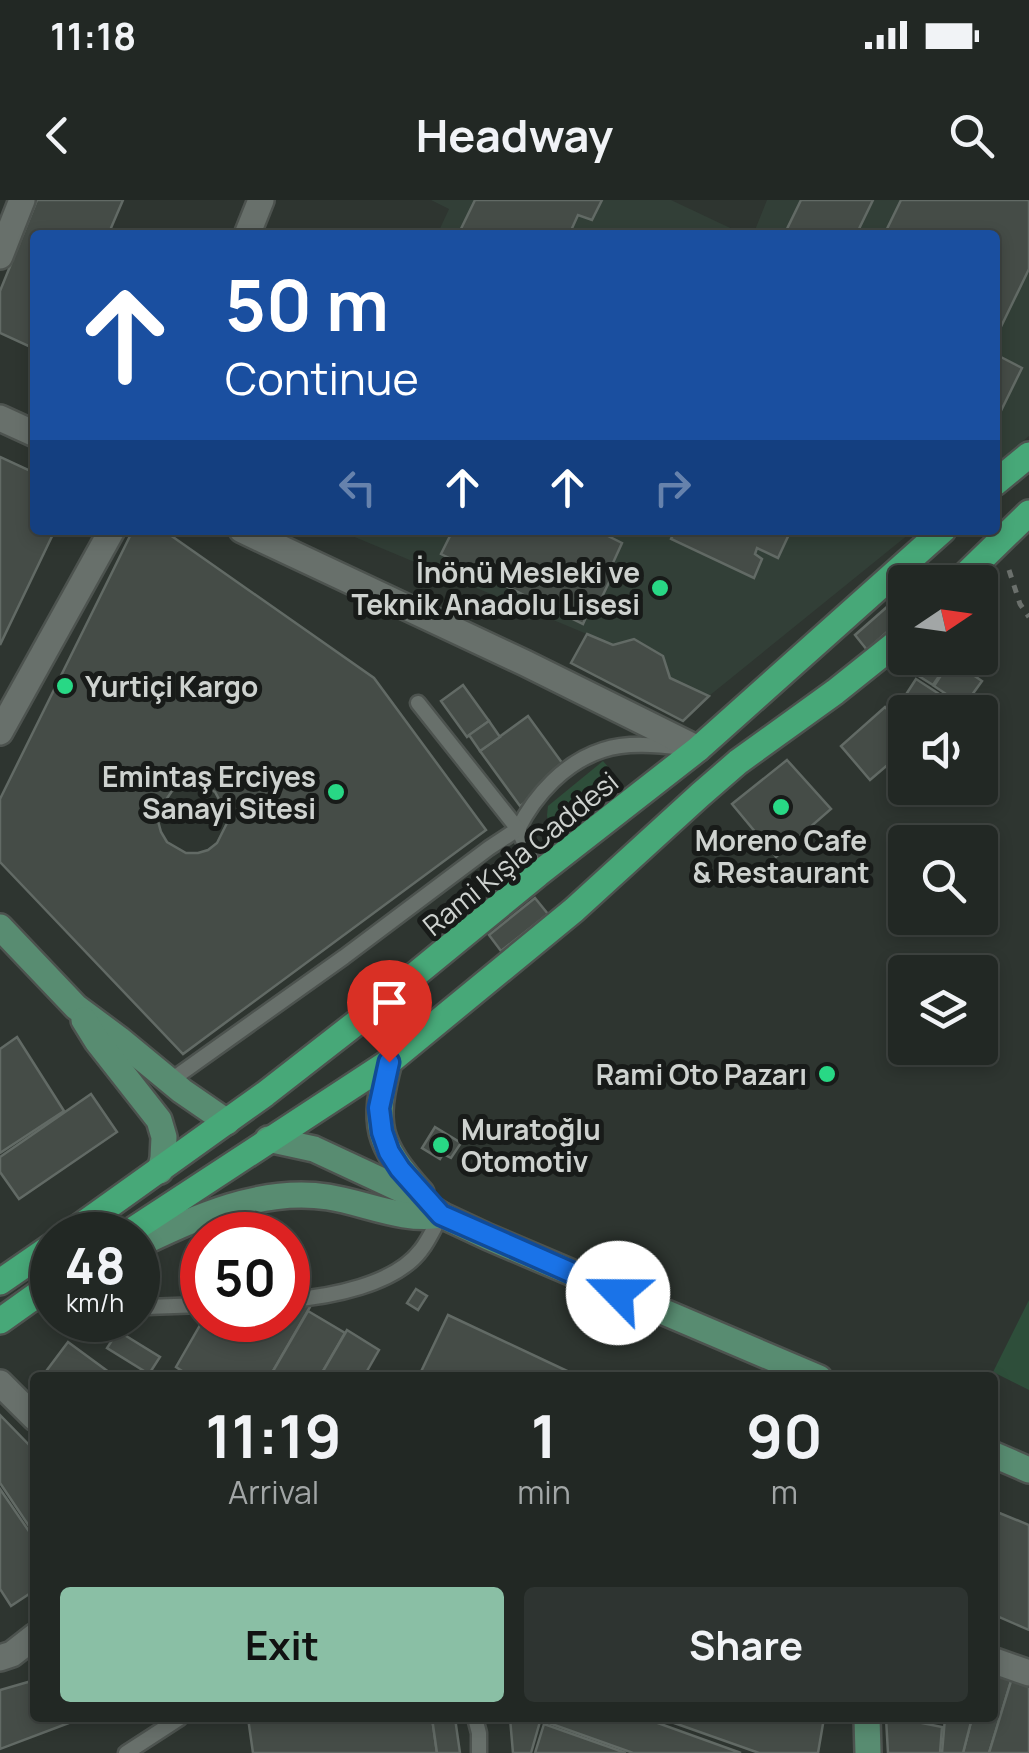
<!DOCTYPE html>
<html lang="en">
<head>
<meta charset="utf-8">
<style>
  body { margin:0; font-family:Manrope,sans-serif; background:#2e3431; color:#f1f3f6; height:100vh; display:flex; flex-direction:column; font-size:38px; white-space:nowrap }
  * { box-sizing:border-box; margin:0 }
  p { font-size:32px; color:#a2a6a6 }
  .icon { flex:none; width:55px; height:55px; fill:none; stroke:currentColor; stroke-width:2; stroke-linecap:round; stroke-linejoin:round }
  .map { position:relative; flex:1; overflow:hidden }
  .sheet { position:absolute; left:30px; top:1172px; width:968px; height:350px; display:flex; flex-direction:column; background:#222824; border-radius:10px; box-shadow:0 5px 15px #0003,0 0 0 2px #3f4441 }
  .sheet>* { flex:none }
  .guide { position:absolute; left:30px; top:30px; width:970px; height:305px; border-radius:10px; box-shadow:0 5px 15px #0003,0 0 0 2px #3f4441; background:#1a4fa0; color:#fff; overflow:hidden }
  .needle { width:65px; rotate:77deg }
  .tools { position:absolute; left:888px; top:365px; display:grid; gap:20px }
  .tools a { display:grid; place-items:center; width:110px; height:110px; border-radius:10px; background:#222824; box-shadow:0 5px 15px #0003,0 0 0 2px #3f4441; font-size:50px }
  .speed { position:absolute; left:30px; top:1012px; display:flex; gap:20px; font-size:50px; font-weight:700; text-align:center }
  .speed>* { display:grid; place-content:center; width:130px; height:130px; border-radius:50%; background:#222824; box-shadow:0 5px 15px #0003,0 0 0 2px #3f4441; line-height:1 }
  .speed small { font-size:25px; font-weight:400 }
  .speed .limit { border:15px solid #d22; background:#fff; color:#111 }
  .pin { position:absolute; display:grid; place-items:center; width:85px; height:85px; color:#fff; margin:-102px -42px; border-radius:50% 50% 50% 0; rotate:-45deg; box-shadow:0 0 10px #0007 }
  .pin .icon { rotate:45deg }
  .me { position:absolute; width:110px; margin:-55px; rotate:293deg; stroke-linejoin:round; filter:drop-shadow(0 0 8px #0008) }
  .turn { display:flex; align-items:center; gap:35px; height:210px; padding:0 30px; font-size:45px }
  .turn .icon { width:130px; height:130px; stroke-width:2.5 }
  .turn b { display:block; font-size:70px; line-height:85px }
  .lanes { display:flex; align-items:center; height:95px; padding:0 30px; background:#0003; justify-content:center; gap:50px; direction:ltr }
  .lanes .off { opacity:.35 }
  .eta { display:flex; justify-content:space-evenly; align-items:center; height:170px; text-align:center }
  .eta b { font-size:60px; font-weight:700; line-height:70px }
  .cta { display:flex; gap:20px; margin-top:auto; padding:20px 30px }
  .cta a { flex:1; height:115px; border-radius:10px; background:#8abfa5; color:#111; font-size:40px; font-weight:700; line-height:115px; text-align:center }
  .cta a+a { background:#2e3431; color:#f1f3f6 }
  .status { display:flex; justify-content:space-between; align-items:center; height:70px; padding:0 50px; background:#222824; direction:ltr }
  .status svg { height:28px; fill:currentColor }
  header { display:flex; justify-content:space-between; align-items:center; height:130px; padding:0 30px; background:#222824; font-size:45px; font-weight:700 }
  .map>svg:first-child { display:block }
</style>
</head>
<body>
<div class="status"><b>11:18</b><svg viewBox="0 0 49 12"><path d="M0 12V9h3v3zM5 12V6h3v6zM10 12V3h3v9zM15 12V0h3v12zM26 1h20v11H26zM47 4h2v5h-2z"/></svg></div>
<header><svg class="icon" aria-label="back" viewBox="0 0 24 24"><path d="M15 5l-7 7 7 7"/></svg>Headway<svg class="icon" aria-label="search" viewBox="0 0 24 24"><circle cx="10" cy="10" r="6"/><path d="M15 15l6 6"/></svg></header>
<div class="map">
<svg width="1029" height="1553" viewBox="0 0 1029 1553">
  <rect width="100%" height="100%" fill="#2e3530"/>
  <!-- built -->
  <g fill="#323f37">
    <path d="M 431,0 L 671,0 L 745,35 L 437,35 L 449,9 Z"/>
    <path d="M 767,0 L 1029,0 L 1029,236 L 995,264 L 995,35 L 753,35 Z"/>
    <path d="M 338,330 L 914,330 L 709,496 L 670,478 L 663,456 L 634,439 L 613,445 Z"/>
  </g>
  <!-- green -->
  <g fill="#2e4e3a">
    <path d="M 603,561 L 621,582 L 559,635 L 549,630 L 547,615 L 548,606 Z"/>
    <path d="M 1029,1100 L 1029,1190 L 993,1172 Z"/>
  </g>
  <!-- building -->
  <g fill="#454c47" stroke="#626a65" stroke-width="2.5" fill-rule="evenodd">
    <path d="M 37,0 L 123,0 L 108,35 L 35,35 L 35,149 L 0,133 L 0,91 Z"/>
    <path d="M 475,0 L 602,0 L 592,20 L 578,15 L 569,35 L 458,35 Z"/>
    <path d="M 801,0 L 873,0 L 856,35 L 784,35 Z"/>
    <path d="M 901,0 L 1029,0 L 1029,69 L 995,139 L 995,35 L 884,35 Z"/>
    <path d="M 995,154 L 1022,168 L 995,223 Z"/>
    <path d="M 0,257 L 35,273 L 35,330 L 55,330 L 0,445 Z"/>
    <path d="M 133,330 L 163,330 L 374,478 L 486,630 L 183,854 L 0,662 L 0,599 ZM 194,585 L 205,587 L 215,592 L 226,612 L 227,623 L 217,643 L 208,650 L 198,653 L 186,653 L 167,642 L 161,632 L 158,621 L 159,610 L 172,591 L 182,586 Z"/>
    <path d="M 453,330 L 596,330 L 622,343 L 612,365 L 616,368 L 600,401 L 594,399 L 583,424 L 441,354 Z"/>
    <path d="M 675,330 L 791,330 L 778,358 L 757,348 L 755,354 L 762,359 L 754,378 L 671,339 Z"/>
    <path d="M 905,391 L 905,416 L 867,450 L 855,435 Z"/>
    <path d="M 587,434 L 613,445 L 634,439 L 663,456 L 670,478 L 709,496 L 683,521 L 571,463 Z"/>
    <path d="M 917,458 L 943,458 L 950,460 L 933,485 L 906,468 Z"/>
    <path d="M 951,460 L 982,481 L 964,506 L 934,486 Z"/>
    <path d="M 916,479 L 967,512 L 905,512 L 905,516 L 896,510 Z"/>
    <path d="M 463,485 L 489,521 L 467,537 L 441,501 Z"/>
    <path d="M 885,507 L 905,530 L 905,550 L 870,580 L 841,546 Z"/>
    <path d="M 528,516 L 568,571 L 520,606 L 480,551 Z"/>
    <path d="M 489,521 L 500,537 L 480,551 L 469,535 Z"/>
    <path d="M 787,560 L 831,609 L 776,657 L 732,604 Z"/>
    <path d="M 535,698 L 548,714 L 501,751 L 489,735 Z"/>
    <path d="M 17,837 L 64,911 L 0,953 L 0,849 Z"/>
    <path d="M 91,894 L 117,932 L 19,999 L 0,972 L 0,957 Z"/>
    <path d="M 435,927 L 461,943 L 451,958 L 443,954 L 440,959 L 422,948 Z"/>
    <path d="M 416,1089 L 427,1096 L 418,1110 L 407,1103 Z"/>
    <path d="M 288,1094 L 310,1107 L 269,1178 L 193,1178 L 176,1167 L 203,1120 L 288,1120 Z"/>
    <path d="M 308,1111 L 345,1133 L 319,1178 L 269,1178 Z"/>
    <path d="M 448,1115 L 582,1178 L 418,1178 Z"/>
    <path d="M 347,1130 L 379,1150 L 363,1178 L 319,1178 Z"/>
    <path d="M 118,1131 L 160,1157 L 149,1174 L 107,1148 Z"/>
    <path d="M 68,1142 L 117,1178 L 41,1178 Z"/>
    <path d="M 0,1215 L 35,1251 L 35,1335 L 0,1283 Z"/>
    <path d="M 0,1289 L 35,1340 L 35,1390 L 11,1406 L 0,1389 Z"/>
    <path d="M 997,1312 L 1029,1325 L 1029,1430 L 992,1414 L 992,1335 Z"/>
    <path d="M 992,1473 L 1012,1478 L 989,1553 L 963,1553 L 972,1518 L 992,1518 Z"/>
    <path d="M 1012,1478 L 1029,1485 L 1029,1553 L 989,1553 Z"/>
    <path d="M 35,1480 L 35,1518 L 82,1518 L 0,1549 L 0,1490 Z"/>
    <path d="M 248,1518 L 432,1518 L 437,1553 L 253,1553 Z"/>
    <path d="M 432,1518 L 455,1518 L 460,1553 L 437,1553 Z"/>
    <path d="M 510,1518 L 541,1518 L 531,1553 L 513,1553 Z"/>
    <path d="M 548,1518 L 644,1518 L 741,1553 L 633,1553 L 546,1522 Z"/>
    <path d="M 660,1518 L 824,1518 L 818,1553 L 759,1553 Z"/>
    <path d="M 886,1518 L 897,1518 L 942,1527 L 940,1553 L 888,1553 Z"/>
    <path d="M 945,1518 L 972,1518 L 963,1553 L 942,1553 Z"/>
    <path d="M 544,1524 L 626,1553 L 535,1553 Z"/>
  </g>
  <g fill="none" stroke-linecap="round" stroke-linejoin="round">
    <defs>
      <g id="lane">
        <path d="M 538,674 L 518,629 C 535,595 565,562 603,550 C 627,542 658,545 682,548"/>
        <path d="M 170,881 L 344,757 L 489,648 L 518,629 L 418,503"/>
        <path d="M 288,1100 C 329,1097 395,1085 421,1050 C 429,1040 435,1026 441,1015"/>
        <path d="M 138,1105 L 147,1107 L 202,1105"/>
        <path d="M 475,1518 L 479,1533 L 479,1553"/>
        <path d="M 126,1553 L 180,1518"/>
      </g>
      <g id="street">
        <path d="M 247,35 L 261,0"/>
        <path d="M 0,56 L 22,0"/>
        <path d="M 0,218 L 35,234"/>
        <path d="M 242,330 L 525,463 L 698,549"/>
        <path d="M 0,532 L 112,330"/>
        <path d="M 0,1183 L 35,1218"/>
        <path d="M 0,1458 L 12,1454 L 35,1436"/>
        <path d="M 992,1460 L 1029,1473"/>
      </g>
      <g id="secondary">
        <path d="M 0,727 L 76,807 L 119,839 L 182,891 L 227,922"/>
        <path d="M 84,820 L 97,841 L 159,920 L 164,937 L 163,958 L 160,971"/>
        <path d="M 389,862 C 372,926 377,943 421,993"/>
        <path d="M 268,939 L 314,949 L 402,990 L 441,1015 L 488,1037 L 819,1178"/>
        <path d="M 138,1045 C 197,1017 260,987 328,997 C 366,1003 404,1022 441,1015"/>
        <path d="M 992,1254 L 1029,1270"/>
        <path d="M 867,1518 L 868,1553"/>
      </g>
      <g id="primary">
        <path d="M 995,283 L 1029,255"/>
        <path d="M 958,382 L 1029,313"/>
        <path d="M 68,1035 L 265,894 L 360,820 L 538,674 L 698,549 L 943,330"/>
        <path d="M 125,1035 L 389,862 L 574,710 L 700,595 L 738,562 L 835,492 L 905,436"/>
        <path d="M 0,1082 L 52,1046"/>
        <path d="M 0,1121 L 52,1084"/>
      </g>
    </defs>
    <!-- lane casing -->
    <use href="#lane" stroke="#4d534f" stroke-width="19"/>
    <!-- street casing -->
    <use href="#street" stroke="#4d534f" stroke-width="30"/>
    <!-- secondary casing -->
    <use href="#secondary" stroke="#4d534f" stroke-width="30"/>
    <!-- primary casing -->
    <use href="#primary" stroke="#4d534f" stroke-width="30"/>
    <!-- path -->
    <path stroke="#6b706c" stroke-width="5" stroke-dasharray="8 8" stroke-linecap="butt" d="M 1009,370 L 1020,404 L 1029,417"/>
    <!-- lane -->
    <use href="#lane" stroke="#68706b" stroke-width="14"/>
    <!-- street -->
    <use href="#street" stroke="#68706b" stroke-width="25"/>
    <!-- secondary -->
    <use href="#secondary" stroke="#588c71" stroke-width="25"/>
    <!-- primary -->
    <use href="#primary" stroke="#47a878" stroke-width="25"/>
  </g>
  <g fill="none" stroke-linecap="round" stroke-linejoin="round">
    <defs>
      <path id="route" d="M 389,862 L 379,908 L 382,932 L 389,952 L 400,969 L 441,1015 L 618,1093"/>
    </defs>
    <!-- route casing -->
    <use href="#route" stroke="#114b97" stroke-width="25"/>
    <!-- route -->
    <use href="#route" stroke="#1a73e8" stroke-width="18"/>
  </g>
  <!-- markers -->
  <g fill="#28d885" stroke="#181b19" stroke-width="4">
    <circle cx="660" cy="388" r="10"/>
    <circle cx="65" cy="486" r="10"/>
    <circle cx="336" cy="592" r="10"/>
    <circle cx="781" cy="607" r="10"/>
    <circle cx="827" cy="874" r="10"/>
    <circle cx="441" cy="945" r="10"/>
  </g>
  <g text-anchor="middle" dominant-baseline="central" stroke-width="10" stroke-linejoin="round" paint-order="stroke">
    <!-- poi labels -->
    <g font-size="28" font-weight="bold" fill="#ced2cf" stroke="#181b19" text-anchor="end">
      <text x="640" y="372">İnönü Mesleki ve<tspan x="640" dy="32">Teknik Anadolu Lisesi</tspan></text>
      <text x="85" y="486" text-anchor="start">Yurtiçi Kargo</text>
      <text x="316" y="576">Emintaş Erciyes<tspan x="316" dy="32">Sanayi Sitesi</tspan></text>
      <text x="781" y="640" text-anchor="middle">Moreno Cafe<tspan x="781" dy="32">&amp; Restaurant</tspan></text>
      <text x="807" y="874">Rami Oto Pazarı</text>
      <text x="461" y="929" text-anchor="start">Muratoğlu<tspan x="461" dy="32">Otomotiv</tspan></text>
    </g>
    <!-- street labels -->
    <g font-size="28" fill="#ced2cf" stroke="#181b19">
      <text transform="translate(520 653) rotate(-39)">Rami Kışla Caddesi</text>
    </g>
  </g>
</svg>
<div class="tools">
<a><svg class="needle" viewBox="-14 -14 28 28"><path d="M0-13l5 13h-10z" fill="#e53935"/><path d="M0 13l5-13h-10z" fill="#a2a6a6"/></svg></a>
<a><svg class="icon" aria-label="sound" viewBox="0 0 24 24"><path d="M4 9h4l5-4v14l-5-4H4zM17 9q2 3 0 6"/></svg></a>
<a><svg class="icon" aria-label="search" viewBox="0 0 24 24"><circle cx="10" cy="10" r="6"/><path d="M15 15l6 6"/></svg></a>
<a><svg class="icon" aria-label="layers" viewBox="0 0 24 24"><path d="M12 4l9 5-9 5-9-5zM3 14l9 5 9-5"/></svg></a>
</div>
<div class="speed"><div>48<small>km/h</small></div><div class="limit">50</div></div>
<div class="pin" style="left:389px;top:862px;background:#d93025"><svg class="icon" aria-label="arrive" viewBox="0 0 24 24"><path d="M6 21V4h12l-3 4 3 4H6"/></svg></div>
<svg class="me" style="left:618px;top:1093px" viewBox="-20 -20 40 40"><circle r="19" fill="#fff"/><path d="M0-13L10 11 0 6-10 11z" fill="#1a73e8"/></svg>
<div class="guide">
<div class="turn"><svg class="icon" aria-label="ahead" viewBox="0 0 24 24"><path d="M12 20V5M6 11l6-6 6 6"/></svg><div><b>50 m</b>Continue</div></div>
<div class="lanes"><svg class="icon off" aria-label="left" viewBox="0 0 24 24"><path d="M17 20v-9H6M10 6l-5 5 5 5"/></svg><svg class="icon" aria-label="ahead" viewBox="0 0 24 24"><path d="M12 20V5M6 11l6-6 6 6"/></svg><svg class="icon" aria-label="ahead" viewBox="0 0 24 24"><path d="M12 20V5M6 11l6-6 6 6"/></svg><svg class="icon off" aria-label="right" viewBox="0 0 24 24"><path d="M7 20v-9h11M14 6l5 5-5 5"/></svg></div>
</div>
<section class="sheet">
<div class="eta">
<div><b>11:19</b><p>Arrival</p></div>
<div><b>1</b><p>min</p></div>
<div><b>90</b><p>m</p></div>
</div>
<div class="cta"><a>Exit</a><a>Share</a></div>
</section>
</div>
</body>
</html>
